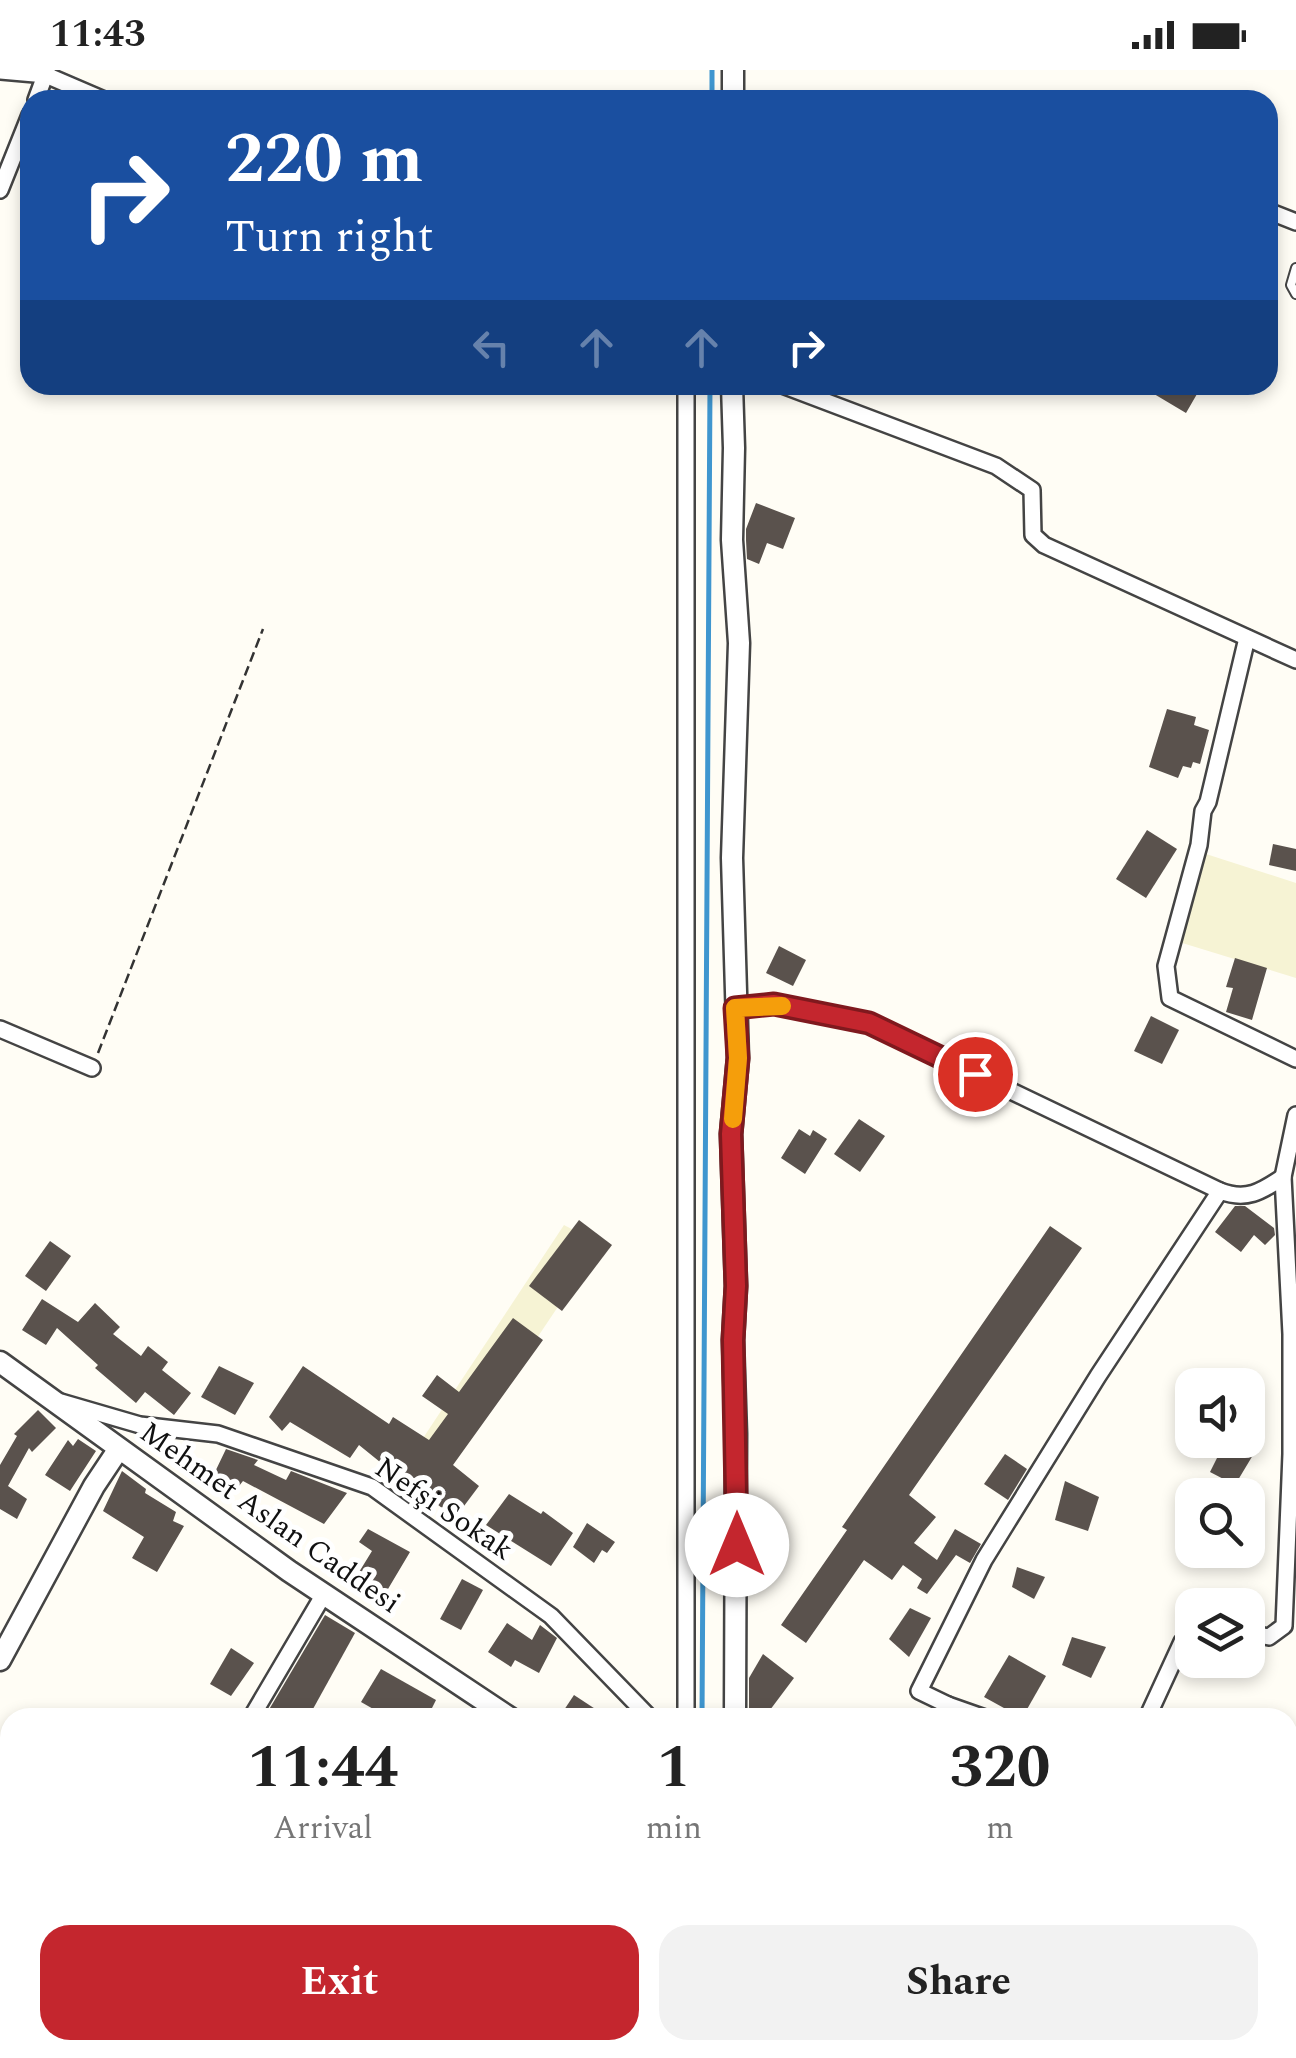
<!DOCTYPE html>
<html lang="en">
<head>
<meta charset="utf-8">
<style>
  body { margin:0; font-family:Spectral,serif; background:#f2f2f2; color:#222; height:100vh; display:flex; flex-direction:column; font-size:38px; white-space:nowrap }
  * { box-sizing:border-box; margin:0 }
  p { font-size:32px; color:#767676 }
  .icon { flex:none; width:55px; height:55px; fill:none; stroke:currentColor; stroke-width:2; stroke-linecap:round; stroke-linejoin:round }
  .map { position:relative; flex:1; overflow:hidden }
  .sheet { position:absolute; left:0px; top:1638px; width:1298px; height:352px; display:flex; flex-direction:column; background:#fff; border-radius:30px 30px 0 0; box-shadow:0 5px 15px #0003 }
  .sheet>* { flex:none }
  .guide { position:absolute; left:20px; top:20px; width:1258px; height:305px; border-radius:30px; box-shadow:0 5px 15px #0003; background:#1a4fa0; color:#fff; overflow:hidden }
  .buttons { position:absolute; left:1175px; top:1298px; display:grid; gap:20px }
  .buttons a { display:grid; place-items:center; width:90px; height:90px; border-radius:20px; background:#fff; box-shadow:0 5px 15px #0003; font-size:50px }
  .pin { position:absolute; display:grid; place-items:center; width:85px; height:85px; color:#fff; margin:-42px; border:5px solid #fff; border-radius:50%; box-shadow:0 2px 10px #0007 }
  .me { position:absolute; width:110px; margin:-55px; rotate:0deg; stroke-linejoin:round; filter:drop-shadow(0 0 8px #0008) }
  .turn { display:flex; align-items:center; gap:35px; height:210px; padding:0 40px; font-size:45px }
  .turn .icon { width:130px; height:130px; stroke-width:2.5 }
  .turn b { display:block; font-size:70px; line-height:85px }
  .lanes { display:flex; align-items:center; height:95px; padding:0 40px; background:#0003; justify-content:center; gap:50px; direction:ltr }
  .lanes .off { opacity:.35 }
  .eta { display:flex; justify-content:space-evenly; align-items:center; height:170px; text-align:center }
  .eta b { font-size:60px; font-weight:700; line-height:70px }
  .action { display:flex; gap:20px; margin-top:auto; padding:20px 40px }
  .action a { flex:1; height:115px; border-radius:30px; background:#c4262e; color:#fff; font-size:40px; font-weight:700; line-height:115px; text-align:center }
  .action a+a { background:#f2f2f2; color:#222 }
  .status { display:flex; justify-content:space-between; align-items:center; height:70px; padding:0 50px; background:#fff; direction:ltr }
  .status svg { height:28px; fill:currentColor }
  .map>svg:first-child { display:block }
</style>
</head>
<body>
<div class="status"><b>11:43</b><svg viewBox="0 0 49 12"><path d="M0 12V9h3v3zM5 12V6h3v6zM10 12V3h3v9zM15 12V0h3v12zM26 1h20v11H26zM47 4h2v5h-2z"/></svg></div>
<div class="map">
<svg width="1296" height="1988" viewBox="0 0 1296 1988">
  <rect width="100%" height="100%" fill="#fffdf5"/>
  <!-- farmland -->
  <g fill="#f6f3d4">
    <path d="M 1206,784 L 1296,813 L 1296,908 L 1179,872 Z"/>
    <path d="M 564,1155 L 600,1174 L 425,1435 L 392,1415 Z"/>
  </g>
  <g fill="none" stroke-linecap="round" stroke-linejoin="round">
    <!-- stream -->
    <g stroke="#3f96cf" stroke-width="5">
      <path d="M 712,30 L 712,0"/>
      <path d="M 702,1648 L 710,315"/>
      <path d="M 700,1988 L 700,1980"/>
    </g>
  </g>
  <!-- building -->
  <g fill="#5a524d">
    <path d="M 1139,315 L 1194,315 L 1191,320 L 1197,324 L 1186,343 Z"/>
    <path d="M 756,433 L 795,448 L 783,479 L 767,473 L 759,494 L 747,489 L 746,470 L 746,459 Z"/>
    <path d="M 1167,639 L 1196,647 L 1194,655 L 1209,660 L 1200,694 L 1193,692 L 1191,698 L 1183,696 L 1178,708 L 1149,697 Z"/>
    <path d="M 1147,760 L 1177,779 L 1146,828 L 1116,809 Z"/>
    <path d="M 1273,774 L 1296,779 L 1296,801 L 1269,795 Z"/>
    <path d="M 779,876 L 806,890 L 793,916 L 766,903 Z"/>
    <path d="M 1235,888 L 1267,898 L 1252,950 L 1226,942 L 1233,918 L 1226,917 Z"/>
    <path d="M 1151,946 L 1179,960 L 1162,994 L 1134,981 Z"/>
    <path d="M 859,1049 L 885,1066 L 860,1102 L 834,1084 Z"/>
    <path d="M 799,1059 L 810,1066 L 813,1060 L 827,1069 L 805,1104 L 781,1088 Z"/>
    <path d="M 1235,1136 L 1245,1136 L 1274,1158 L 1275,1165 L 1265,1175 L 1254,1165 L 1241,1182 L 1215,1162 Z"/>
    <path d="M 579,1150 L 612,1175 L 562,1241 L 529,1216 Z"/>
    <path d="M 1050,1156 L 1082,1178 L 909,1425 L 936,1447 L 914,1473 L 937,1490 L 955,1459 L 981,1474 L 970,1493 L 956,1485 L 927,1524 L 917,1518 L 922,1509 L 903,1495 L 892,1510 L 864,1490 L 806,1573 L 781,1555 L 847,1460 L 842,1457 Z"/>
    <path d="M 50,1171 L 71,1186 L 46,1221 L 25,1206 Z"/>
    <path d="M 42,1229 L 78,1252 L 95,1233 L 120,1257 L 113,1264 L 141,1286 L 148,1276 L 168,1292 L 162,1300 L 191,1323 L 174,1345 L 145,1322 L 136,1333 L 95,1298 L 98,1295 L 57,1258 L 46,1275 L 22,1260 Z"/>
    <path d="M 513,1248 L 543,1270 L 453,1395 L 479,1416 L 455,1448 L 429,1428 L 424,1435 L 396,1415 L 401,1409 L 359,1375 L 350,1388 L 290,1352 L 282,1361 L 269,1347 L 303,1296 L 389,1354 L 393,1347 L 429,1370 L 448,1344 L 422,1326 L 437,1305 L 459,1322 Z"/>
    <path d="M 219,1296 L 254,1313 L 235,1345 L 201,1327 Z"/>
    <path d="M 38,1340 L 56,1358 L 32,1382 L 29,1378 L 8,1416 L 27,1429 L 17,1449 L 0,1439 L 0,1395 L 17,1366 L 14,1364 Z"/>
    <path d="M 78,1369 L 96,1381 L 70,1421 L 45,1405 L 68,1370 L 73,1376 Z"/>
    <path d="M 1217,1370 L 1253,1370 L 1250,1377 L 1256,1380 L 1235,1415 L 1210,1402 L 1223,1376 Z"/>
    <path d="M 226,1379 L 258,1390 L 254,1395 L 286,1410 L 291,1401 L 347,1423 L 324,1454 L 243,1411 L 239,1416 L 214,1404 Z"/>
    <path d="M 1005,1384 L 1027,1399 L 1008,1430 L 984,1414 Z"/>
    <path d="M 122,1401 L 146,1419 L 145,1423 L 176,1442 L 173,1451 L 184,1456 L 157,1502 L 132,1488 L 144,1467 L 103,1441 Z"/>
    <path d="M 1065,1411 L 1099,1427 L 1088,1461 L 1055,1450 Z"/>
    <path d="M 509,1424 L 541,1444 L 543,1441 L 573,1463 L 551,1496 L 486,1455 Z"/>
    <path d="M 587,1453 L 615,1472 L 607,1483 L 602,1480 L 594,1493 L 573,1477 Z"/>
    <path d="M 368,1459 L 410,1482 L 385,1524 L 356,1507 L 372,1481 L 359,1472 Z"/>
    <path d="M 1017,1497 L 1045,1507 L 1034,1529 L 1012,1517 Z"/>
    <path d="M 462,1509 L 483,1520 L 461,1560 L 440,1549 Z"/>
    <path d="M 910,1538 L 931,1548 L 909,1587 L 889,1569 Z"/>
    <path d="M 325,1545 L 355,1563 L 308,1648 L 264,1648 Z"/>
    <path d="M 507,1553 L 532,1570 L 540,1555 L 557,1568 L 539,1603 L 515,1590 L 511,1597 L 488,1582 Z"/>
    <path d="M 1072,1567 L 1106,1577 L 1091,1608 L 1062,1595 Z"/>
    <path d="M 231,1578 L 254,1593 L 231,1626 L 210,1614 Z"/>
    <path d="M 763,1584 L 794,1608 L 764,1648 L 749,1648 L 749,1608 Z"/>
    <path d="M 1009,1585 L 1046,1606 L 1022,1648 L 984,1627 Z"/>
    <path d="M 381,1599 L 436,1630 L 427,1648 L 389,1648 L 361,1632 Z"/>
    <path d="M 574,1625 L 609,1648 L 569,1648 L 562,1643 Z"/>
  </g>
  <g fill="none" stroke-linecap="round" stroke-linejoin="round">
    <defs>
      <path id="service" d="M 1296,198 L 1291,215 L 1296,224"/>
      <g id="minor">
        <path d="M 0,1 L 46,5 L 104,30"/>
        <path d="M 36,30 L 47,0"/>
        <path d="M 0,120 L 30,45"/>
        <path d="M 1268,141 L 1296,152"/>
        <path d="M 686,315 L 686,1648"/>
        <path d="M 782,315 L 996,396 L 1032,420 L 1033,465 L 1044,475 L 1296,590"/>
        <path d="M 1247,568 L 1208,732 L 1203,741 L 1199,775 L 1166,896 L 1170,928 L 1296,989"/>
        <path d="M 735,938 L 774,934 L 869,953 L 1220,1121"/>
        <path d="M 0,959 L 92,998"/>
        <path d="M 1283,1107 L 1296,1045"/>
        <path d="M 61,1332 L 140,1355 L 218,1364 L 372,1417 L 551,1546 L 650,1648"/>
        <path d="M 948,1635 L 919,1621 L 984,1490 L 1098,1306 L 1220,1121 C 1246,1131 1261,1122 1283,1107 L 1291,1264 L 1291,1384 L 1284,1556 L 1269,1567 L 1248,1563"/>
        <path d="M 251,1648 L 324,1524"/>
        <path d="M 938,1648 L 948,1635 L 985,1648"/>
        <path d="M 1147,1648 L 1182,1572 L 1192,1563"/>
        <path d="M 1288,1756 L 1296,1760"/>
        <path d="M 1288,1898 L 1296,1886"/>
        <path d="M 725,1980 L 726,1988"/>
        <path d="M 1261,1980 L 1272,1988"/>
        <path d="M 293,1988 L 293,1980"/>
        <path d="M 1216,1988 L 1222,1980"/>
      </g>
      <g id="tertiary">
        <path d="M 733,30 L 733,0"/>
        <path d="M 732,315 L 734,378 L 732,470 L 739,573 L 732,788 L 738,988 L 731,1064 L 736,1216 L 733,1270 L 736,1364 L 735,1648"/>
        <path d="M 0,1292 L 289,1501 L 510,1648"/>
        <path d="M 0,1590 L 94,1416 L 118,1380"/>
        <path d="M 0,1755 L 10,1759"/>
        <path d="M 533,1980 L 559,1988"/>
        <path d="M 966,1980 L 977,1988"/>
      </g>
    </defs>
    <!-- service casing -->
    <use href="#service" stroke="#444" stroke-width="12"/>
    <!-- minor casing -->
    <use href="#minor" stroke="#444" stroke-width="20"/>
    <!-- tertiary casing -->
    <use href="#tertiary" stroke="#444" stroke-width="25"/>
    <!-- path -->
    <g stroke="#333" stroke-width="2.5" stroke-dasharray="10 5" stroke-linecap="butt">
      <path d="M 98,983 L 263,559"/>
      <path d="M 681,1988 L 681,1980"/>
    </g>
    <!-- service -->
    <use href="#service" stroke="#fff" stroke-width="8"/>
    <!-- minor -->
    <use href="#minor" stroke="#fff" stroke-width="15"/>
    <!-- tertiary -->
    <use href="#tertiary" stroke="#fff" stroke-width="20"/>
  </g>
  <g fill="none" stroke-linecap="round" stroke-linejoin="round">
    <defs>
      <path id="route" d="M 737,1475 L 733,1270 L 736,1216 L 731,1064 L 738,988 L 735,938 L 774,934 L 869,953 L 975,1004"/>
    </defs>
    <!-- route casing -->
    <use href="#route" stroke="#7f191e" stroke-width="25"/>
    <!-- route -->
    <use href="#route" stroke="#c4262e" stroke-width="18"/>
    <!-- slow -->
    <path stroke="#f59e0b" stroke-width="18" d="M 733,1049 L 738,988 L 735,938 L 782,936"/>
  </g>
  <g text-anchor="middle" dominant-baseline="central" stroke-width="10" stroke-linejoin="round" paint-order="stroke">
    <!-- street labels -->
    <g font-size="30" fill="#111" stroke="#fff">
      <text transform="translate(444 1439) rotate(34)">Nefşi Sokak</text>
      <text transform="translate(270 1448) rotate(35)">Mehmet Aslan Caddesi</text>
    </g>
  </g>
</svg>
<div class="buttons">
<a><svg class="icon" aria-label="sound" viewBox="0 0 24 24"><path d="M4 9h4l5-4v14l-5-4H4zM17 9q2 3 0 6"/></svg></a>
<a><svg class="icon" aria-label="search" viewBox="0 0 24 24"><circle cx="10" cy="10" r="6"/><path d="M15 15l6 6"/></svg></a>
<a><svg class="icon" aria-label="layers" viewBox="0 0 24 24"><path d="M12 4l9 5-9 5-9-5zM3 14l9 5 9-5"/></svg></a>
</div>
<div class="pin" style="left:975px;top:1004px;background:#d93025"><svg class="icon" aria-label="arrive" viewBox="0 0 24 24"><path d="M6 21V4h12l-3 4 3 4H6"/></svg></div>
<svg class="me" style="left:737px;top:1475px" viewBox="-20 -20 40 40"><circle r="19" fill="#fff"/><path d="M0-13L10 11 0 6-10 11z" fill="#c4262e"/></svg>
<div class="guide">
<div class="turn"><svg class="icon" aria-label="right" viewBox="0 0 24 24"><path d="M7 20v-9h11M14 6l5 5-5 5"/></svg><div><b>220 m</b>Turn right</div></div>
<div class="lanes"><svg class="icon off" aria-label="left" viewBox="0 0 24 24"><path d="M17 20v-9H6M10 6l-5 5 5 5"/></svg><svg class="icon off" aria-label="ahead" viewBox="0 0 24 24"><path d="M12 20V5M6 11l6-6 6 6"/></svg><svg class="icon off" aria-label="ahead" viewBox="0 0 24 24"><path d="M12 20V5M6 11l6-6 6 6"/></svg><svg class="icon" aria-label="right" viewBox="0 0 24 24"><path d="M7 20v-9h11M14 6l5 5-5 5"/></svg></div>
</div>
<section class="sheet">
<div class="eta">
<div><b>11:44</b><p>Arrival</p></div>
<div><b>1</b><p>min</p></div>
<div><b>320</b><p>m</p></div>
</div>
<div class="action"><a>Exit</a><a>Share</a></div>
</section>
</div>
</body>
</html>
